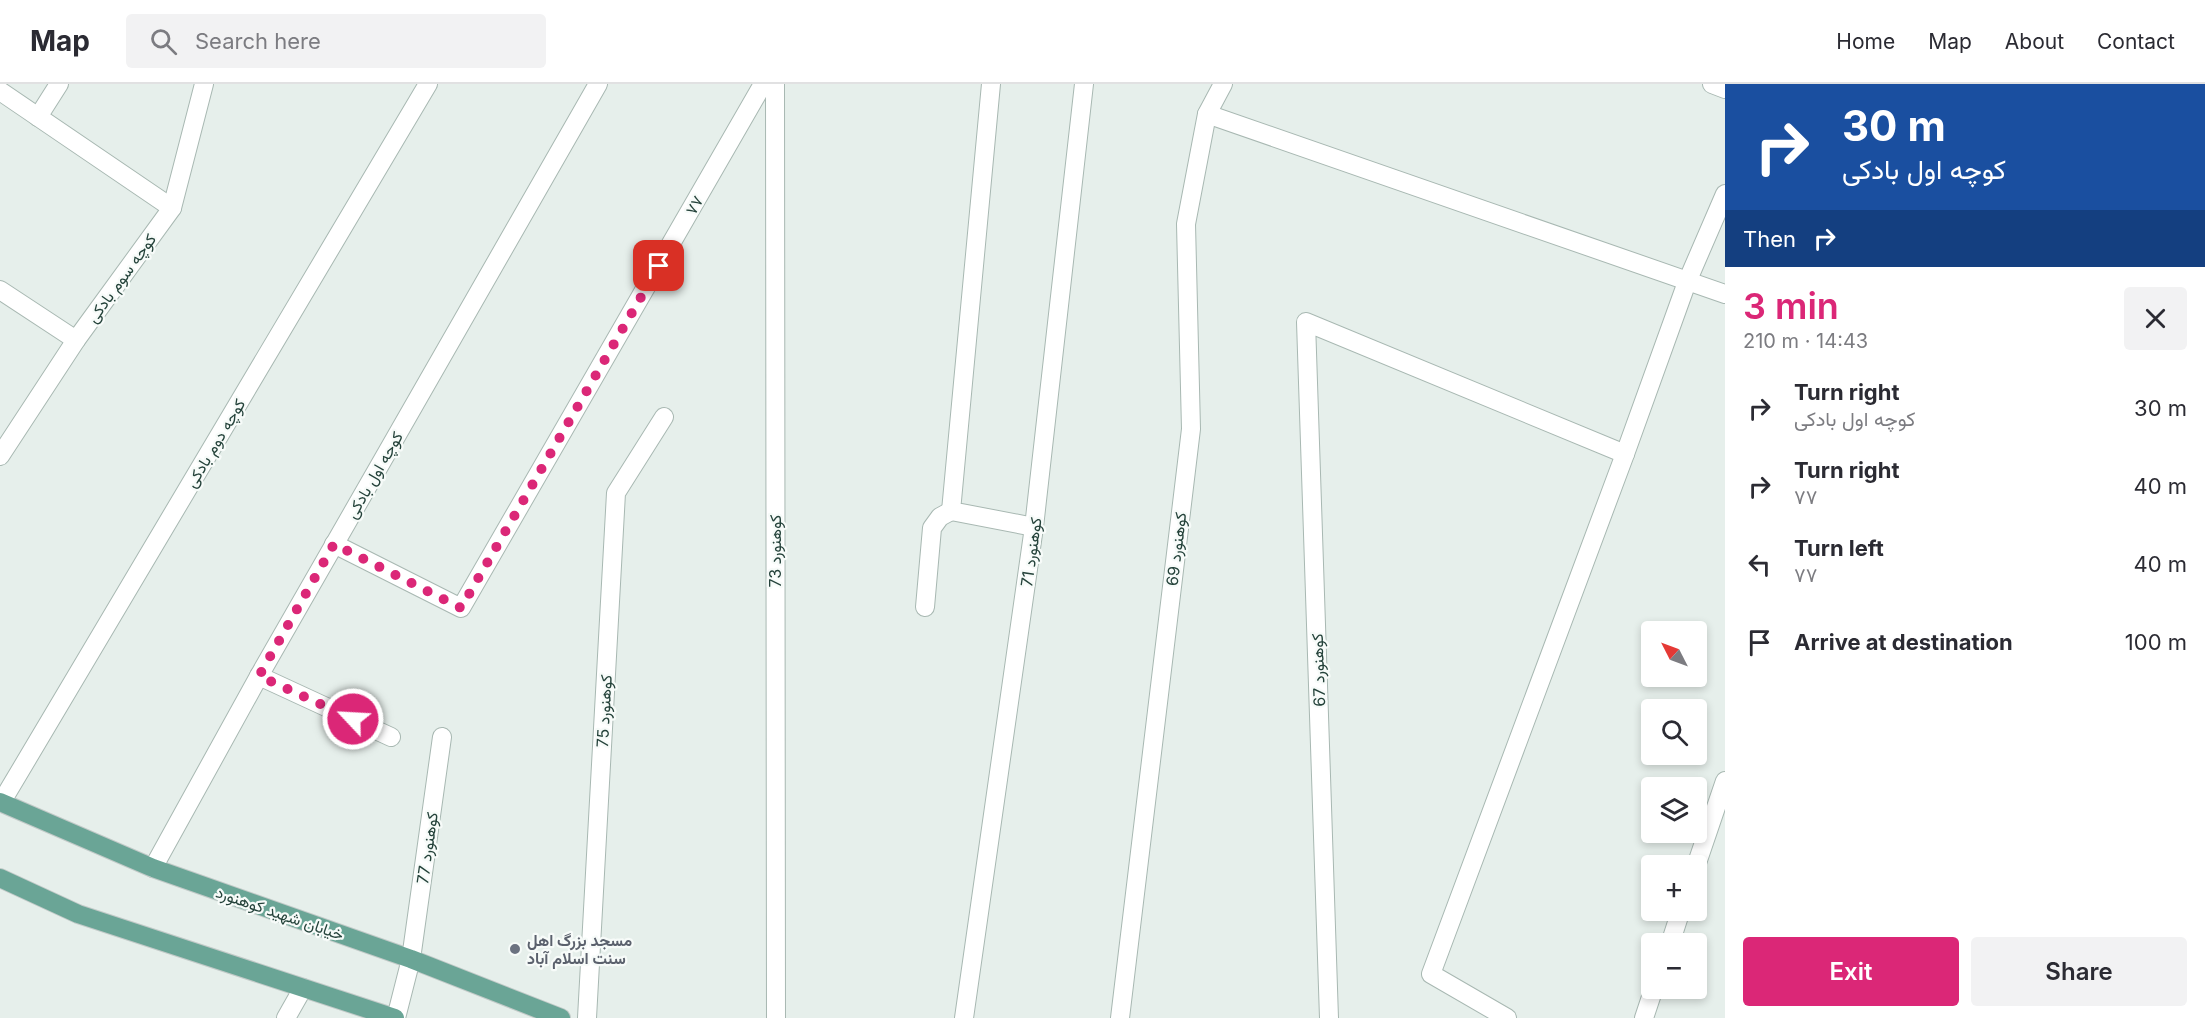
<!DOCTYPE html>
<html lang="en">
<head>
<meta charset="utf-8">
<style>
  body { margin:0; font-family:Inter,Vazirmatn,sans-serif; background:#f2f2f3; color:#2b2b33; height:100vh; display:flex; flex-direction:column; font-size:22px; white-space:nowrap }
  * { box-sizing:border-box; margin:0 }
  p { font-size:20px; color:#7c7c81 }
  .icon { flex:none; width:33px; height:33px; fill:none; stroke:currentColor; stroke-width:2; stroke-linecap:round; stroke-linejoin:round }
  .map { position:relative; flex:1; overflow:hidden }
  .panel { display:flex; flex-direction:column; background:#fff; width:480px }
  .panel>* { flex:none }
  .guide { background:#1a4fa0; color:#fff; overflow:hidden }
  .needle { width:39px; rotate:312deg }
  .tools { position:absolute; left:1641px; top:537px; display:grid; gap:12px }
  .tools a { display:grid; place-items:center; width:66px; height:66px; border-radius:6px; background:#fff; box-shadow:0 3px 9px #0003; font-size:30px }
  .pin { position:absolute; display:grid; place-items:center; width:51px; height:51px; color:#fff; margin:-26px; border-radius:12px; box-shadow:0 3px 9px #0006 }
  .me { position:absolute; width:66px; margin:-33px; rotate:295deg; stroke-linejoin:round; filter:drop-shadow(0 0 4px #0008) }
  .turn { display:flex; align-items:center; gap:21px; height:126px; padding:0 18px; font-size:27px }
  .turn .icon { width:78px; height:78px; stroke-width:2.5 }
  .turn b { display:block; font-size:42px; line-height:51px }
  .then { display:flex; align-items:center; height:57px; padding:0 18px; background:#0003; gap:12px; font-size:22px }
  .round { display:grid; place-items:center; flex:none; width:63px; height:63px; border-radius:6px; background:#f2f2f3 }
  .summary { display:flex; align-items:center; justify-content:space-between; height:102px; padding:0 18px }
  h1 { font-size:36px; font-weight:600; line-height:45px; color:#db2777 }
  .button { display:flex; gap:12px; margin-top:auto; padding:12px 18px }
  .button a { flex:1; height:69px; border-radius:6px; background:#db2777; color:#fff; font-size:24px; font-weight:600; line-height:69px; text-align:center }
  .button a+a { background:#f2f2f3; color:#2b2b33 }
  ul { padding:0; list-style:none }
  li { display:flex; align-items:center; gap:18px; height:78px; padding:0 18px }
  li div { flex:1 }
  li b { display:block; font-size:22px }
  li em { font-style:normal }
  header { display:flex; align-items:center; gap:36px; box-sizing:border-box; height:84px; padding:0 30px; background:#fff; border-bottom:2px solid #e1e1e2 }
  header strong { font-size:28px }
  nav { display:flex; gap:33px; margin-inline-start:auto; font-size:21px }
  .search { width:420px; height:54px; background:#f2f2f3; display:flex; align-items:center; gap:15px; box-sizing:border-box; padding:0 21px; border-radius:6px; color:#7c7c81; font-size:22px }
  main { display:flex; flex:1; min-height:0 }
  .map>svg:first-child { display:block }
</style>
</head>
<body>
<header>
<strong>Map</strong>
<div class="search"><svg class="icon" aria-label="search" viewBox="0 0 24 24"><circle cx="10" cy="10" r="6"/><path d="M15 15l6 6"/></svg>Search here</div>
<nav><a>Home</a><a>Map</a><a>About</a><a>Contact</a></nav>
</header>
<main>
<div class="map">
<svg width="1725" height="934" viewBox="0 0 1725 934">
  <rect width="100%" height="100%" fill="#e6efeb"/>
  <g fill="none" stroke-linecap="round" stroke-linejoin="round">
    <defs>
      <g id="minor">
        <path d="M 775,0 L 776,934"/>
        <path d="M 991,0 L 951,427 L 1034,443"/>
        <path d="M 1712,0 L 1725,5"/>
        <path d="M 0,7 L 172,124"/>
        <path d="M 1207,30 L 1725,210"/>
        <path d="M 38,33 L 59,0"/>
        <path d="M 0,206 L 76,256"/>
        <path d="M 0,372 L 76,256 L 172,124 L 204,0"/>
        <path d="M 334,460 L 461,524 L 763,0"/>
        <path d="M 925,523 L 932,444 L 940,433 L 951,427"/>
        <path d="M 259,592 L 391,653"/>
        <path d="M 1,719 L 428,0"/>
        <path d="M 1696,782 L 1725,697"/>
        <path d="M 153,784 L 259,592 L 598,0"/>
        <path d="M 1670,860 L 1681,826"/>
        <path d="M 286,934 L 303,904"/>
        <path d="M 396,934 L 411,875 L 442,653"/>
        <path d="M 587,934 L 616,409 L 664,333"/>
        <path d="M 964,934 L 1034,443 L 1084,0"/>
        <path d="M 1120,934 L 1191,345 L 1186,140 L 1207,30 L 1223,0"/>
        <path d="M 1329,934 L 1306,238 L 1625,370"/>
        <path d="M 1507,934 L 1431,890 L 1625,370 L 1687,198 L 1725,110"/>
        <path d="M 1644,934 L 1654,904"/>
      </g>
      <g id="major">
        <path d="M 0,718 L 153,784 L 411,875 L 561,934"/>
        <path d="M 0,794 L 78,830 L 395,934"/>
      </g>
    </defs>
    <!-- minor casing -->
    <use href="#minor" stroke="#a8b8b2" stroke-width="20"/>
    <!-- major casing -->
    <use href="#major" stroke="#c2cac8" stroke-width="20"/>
    <!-- minor -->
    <use href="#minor" stroke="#fff" stroke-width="18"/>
    <!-- major -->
    <use href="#major" stroke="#6aa596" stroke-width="18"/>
  </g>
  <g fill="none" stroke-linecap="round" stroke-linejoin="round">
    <!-- route -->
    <path stroke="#db2777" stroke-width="10" stroke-dasharray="0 18" d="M 353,635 L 259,592 L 334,460 L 461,524 L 659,182"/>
  </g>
  <!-- markers -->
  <circle fill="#6b7280" stroke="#f7fbf9" stroke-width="2" cx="515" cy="865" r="6"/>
  <g text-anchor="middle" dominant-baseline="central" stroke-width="4.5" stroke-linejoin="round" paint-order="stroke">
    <!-- street labels -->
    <g font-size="16" fill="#24423a" stroke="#f7fbf9">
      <text transform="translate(694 121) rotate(-60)">۷۷</text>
      <text transform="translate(121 194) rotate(-54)">کوچه سوم بادکی</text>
      <text transform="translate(215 359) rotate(-59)">کوچه دوم بادکی</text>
      <text transform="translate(374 391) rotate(-60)">کوچه اول بادکی</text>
      <text transform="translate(1176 465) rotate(-83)">کوهنورد 69</text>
      <text transform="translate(775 467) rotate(-90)">کوهنورد 73</text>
      <text transform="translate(1031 468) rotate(-82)">کوهنورد 71</text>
      <text transform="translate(1318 586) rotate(-92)">کوهنورد 67</text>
      <text transform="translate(604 627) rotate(-87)">کوهنورد 75</text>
      <text transform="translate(427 764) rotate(-82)">کوهنورد 77</text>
      <text transform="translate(280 829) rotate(19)">خیابان شهید کوهنورد</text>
    </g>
    <!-- worship labels -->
    <g font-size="16" font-weight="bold" fill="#5b616d" stroke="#f7fbf9" text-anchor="start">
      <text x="527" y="856">مسجد بزرگ اهل<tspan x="527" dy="18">سنت اسلام آباد</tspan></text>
    </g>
  </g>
</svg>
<div class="tools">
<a><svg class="needle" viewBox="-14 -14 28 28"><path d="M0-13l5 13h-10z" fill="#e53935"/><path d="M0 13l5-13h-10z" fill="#7c7c81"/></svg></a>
<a><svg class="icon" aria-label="search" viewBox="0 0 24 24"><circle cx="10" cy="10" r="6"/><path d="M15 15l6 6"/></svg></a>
<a><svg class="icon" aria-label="layers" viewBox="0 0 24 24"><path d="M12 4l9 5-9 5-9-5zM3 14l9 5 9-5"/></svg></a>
<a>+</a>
<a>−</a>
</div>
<div class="pin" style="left:659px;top:182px;background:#d93025"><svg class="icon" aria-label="arrive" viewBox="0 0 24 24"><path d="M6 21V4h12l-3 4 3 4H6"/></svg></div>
<svg class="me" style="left:353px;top:635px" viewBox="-20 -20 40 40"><circle r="17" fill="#db2777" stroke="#fff" stroke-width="3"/><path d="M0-11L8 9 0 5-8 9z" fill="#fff"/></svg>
</div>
<section class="panel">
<div class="guide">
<div class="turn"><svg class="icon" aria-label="right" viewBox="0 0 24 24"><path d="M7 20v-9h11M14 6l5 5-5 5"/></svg><div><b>30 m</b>کوچه اول بادکی</div></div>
<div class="then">Then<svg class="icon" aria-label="right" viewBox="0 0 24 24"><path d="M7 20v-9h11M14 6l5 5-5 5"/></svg></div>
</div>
<div class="summary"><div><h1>3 min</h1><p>210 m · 14:43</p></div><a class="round"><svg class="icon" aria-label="close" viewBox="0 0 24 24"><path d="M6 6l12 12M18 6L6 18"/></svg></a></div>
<ul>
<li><svg class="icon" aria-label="right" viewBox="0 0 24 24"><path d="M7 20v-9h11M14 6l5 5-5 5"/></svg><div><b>Turn right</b><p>کوچه اول بادکی</p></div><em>30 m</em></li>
<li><svg class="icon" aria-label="right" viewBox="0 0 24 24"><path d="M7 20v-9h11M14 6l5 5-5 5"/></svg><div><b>Turn right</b><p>۷۷</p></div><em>40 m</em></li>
<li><svg class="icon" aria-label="left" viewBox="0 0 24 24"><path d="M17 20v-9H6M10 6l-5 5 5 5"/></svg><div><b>Turn left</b><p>۷۷</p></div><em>40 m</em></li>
<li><svg class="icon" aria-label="arrive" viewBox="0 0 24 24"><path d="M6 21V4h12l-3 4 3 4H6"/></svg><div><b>Arrive at destination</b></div><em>100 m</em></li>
</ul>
<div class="button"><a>Exit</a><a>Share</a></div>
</section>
</main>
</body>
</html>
